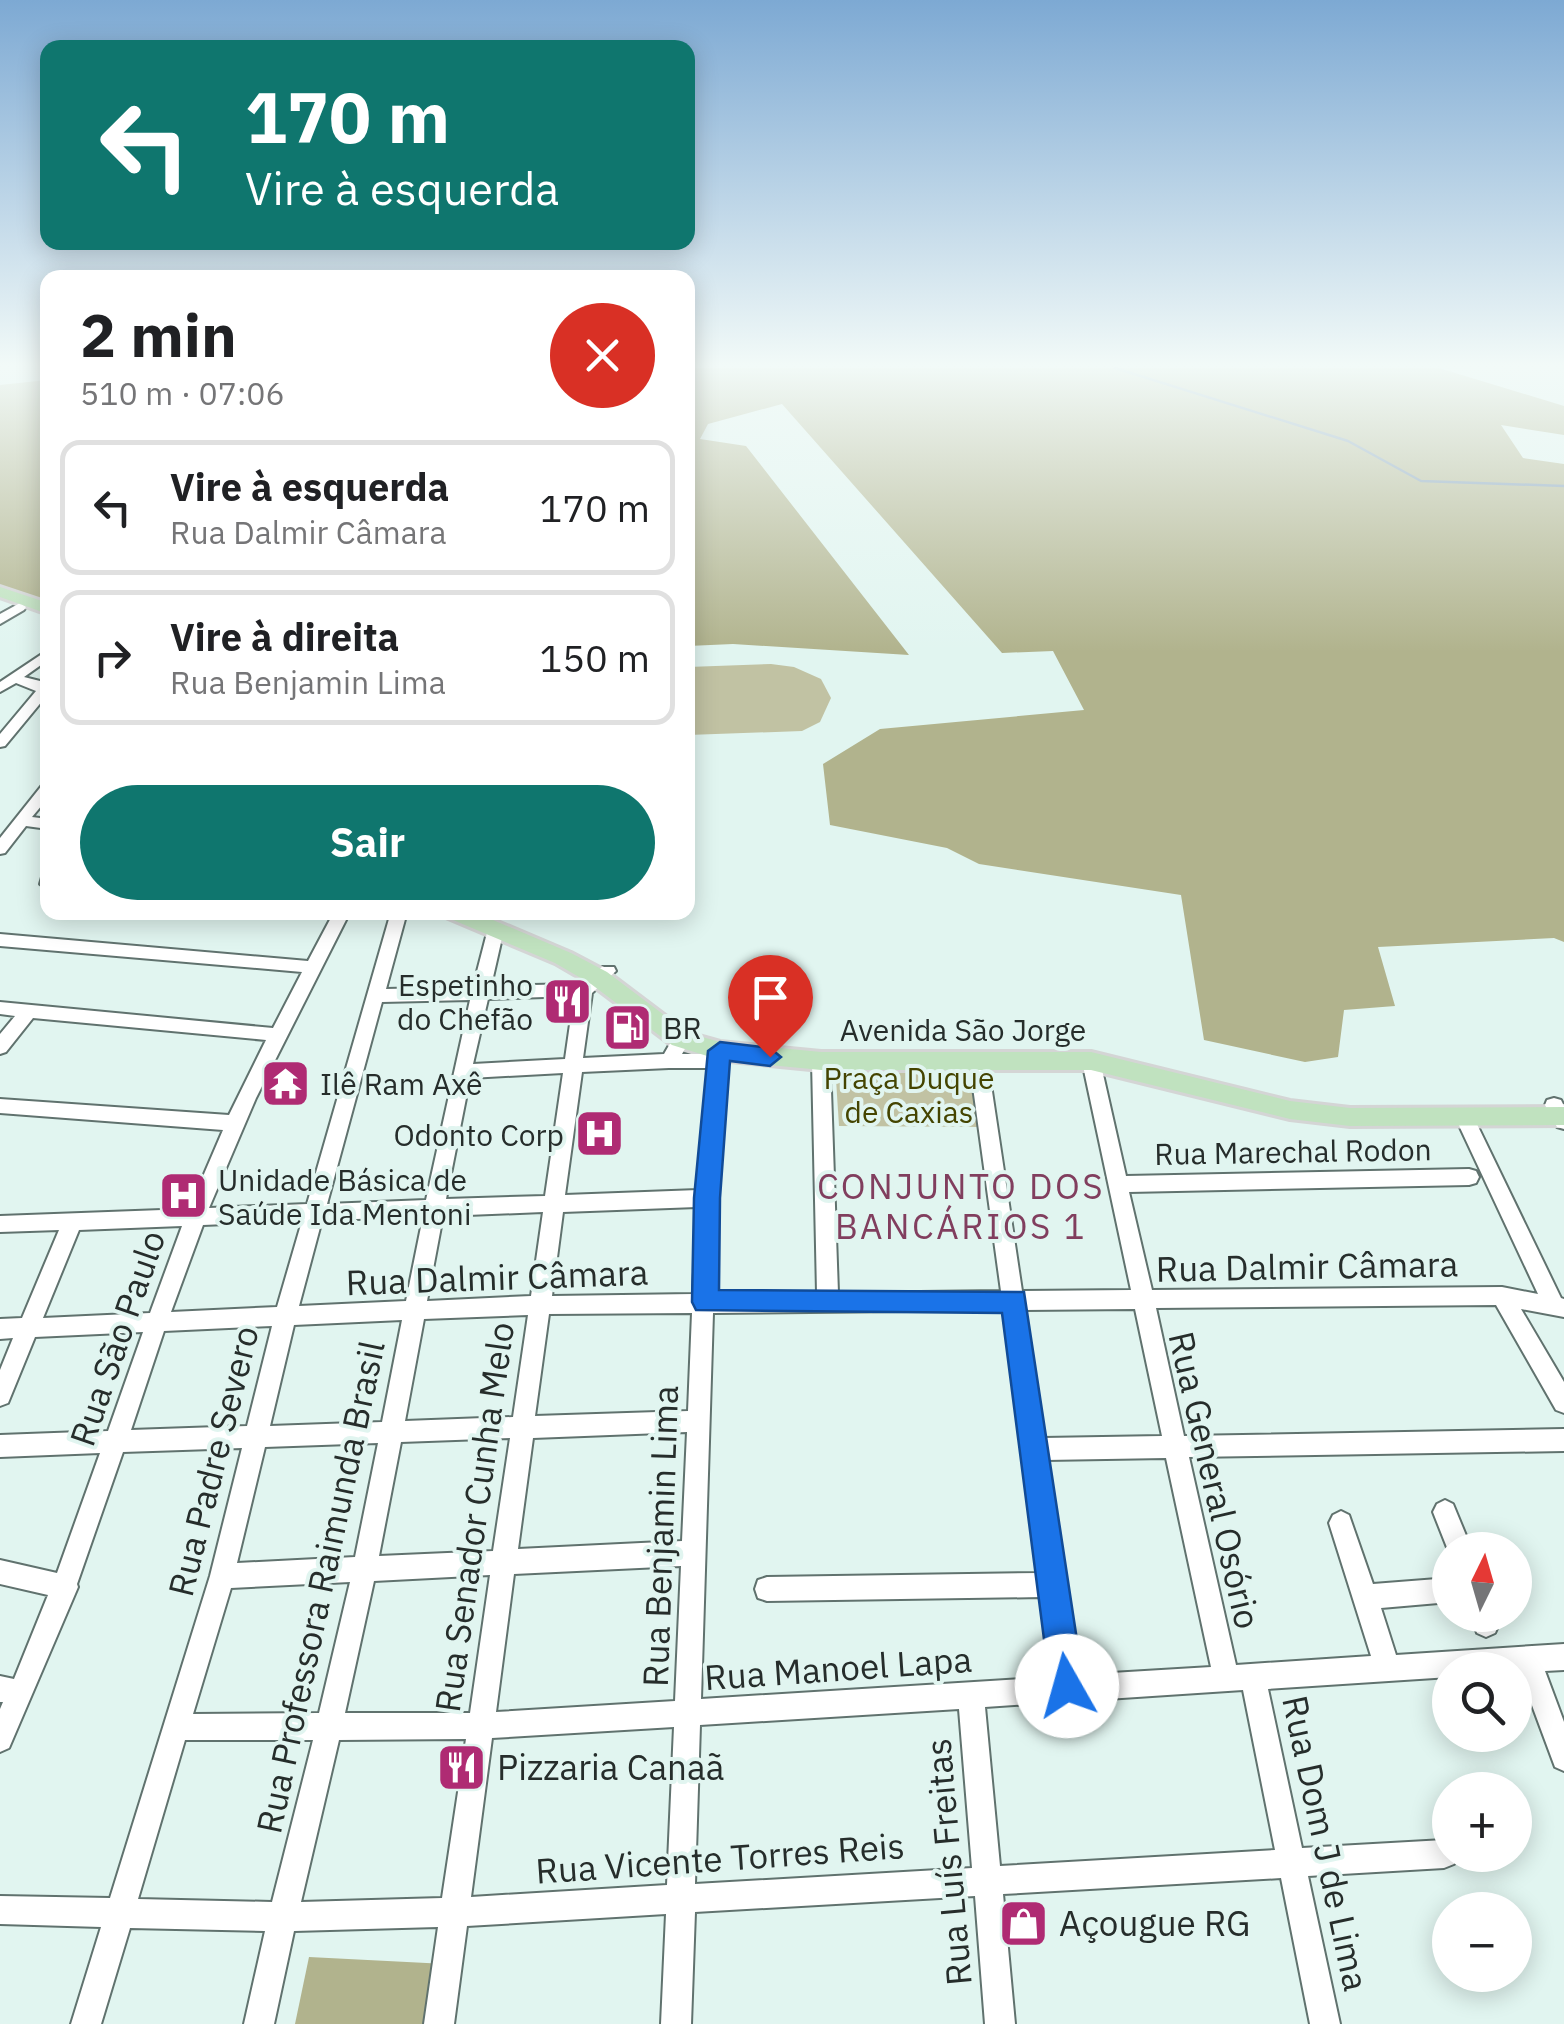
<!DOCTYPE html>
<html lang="pt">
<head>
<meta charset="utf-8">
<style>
  body { margin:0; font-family:"IBM Plex Sans",sans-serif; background:#f6f6f6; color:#202124; height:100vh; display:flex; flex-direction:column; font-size:38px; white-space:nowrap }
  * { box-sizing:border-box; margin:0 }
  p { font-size:32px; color:#757577 }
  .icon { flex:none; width:55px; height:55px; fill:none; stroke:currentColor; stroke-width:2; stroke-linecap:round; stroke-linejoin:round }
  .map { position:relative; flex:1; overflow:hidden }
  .side { position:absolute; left:40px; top:270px; width:655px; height:650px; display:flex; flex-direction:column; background:#fff; border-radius:20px; box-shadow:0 5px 25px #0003 }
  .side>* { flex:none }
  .top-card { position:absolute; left:40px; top:40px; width:655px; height:210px; border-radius:20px; box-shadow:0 5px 25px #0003; background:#0f766e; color:#fff; overflow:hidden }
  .needle { width:65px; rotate:5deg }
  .fabs { position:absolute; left:1432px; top:1532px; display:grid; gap:20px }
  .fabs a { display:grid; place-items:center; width:100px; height:100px; border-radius:50%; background:#fff; box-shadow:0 5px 25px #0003; font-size:50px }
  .pin { position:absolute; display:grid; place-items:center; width:85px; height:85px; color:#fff; margin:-102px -42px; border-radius:50% 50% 50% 0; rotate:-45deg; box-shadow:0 0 10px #0007 }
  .pin .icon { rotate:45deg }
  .me { position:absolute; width:110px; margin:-55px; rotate:353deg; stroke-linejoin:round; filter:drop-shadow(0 0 8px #0008) }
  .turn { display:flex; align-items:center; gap:35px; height:210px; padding:0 40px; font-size:45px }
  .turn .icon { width:130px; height:130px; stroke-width:2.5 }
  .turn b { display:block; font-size:70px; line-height:85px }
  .round { display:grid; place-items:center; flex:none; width:105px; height:105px; border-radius:52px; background:#f6f6f6 }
  .headline { display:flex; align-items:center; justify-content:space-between; height:170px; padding:0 40px }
  h1 { font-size:60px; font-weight:800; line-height:75px }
  .button { display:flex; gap:20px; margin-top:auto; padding:20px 40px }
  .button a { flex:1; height:115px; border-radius:60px; background:#0f766e; color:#fff; font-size:40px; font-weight:800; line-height:115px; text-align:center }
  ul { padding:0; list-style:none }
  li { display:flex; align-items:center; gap:30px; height:135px; margin:0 20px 15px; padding:0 20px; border:5px solid #e0e0e0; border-radius:20px }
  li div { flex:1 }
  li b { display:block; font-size:38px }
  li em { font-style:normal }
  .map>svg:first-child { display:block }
</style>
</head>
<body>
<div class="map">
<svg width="1564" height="2024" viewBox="0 0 1564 2024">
  <rect width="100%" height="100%" fill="#e1f5f0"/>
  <!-- green -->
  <g fill="#c1c2a3">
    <path d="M 771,664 L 794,667 L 821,679 L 831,698 L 820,722 L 802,731 L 688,735 L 688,667 Z"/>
    <path d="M 975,1061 L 982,1127 L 839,1126 L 835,1064 Z"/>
  </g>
  <!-- forest -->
  <g fill="#b1b38d">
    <path d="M 688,368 L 1439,368 L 1564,406 L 1564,435 L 1501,425 L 1523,458 L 1564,464 L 1564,942 L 1554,938 L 1378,947 L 1395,1006 L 1344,1010 L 1338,1057 L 1305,1062 L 1204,1040 L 1181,895 L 979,864 L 947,848 L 830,825 L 823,764 L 880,729 L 1084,710 L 1053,651 L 1002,653 L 782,404 L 708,424 L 700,439 L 746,446 L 909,655 L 733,644 L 688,646 Z"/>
    <path d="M 47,380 L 47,603 L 0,585 L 0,385 Z"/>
    <path d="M 309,1957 L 446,1964 L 433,2024 L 295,2024 Z"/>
  </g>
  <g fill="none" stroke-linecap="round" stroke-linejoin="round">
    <!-- stream -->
    <path stroke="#7e99b4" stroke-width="2.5" d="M 1115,368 L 1348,441 L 1421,481 L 1564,486"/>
    <defs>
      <g id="minor">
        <path d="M 20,603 L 26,607 L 24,610 L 0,624 L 0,614 Z"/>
        <path d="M 48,650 L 48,660 L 24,677 L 44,682 L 48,694 L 5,746 L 0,747 L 0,734 L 36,691 L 16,683 L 0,692 L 0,682 Z"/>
        <path d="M 48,783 L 48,798 L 32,817 L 48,819 L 48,829 L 26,826 L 5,853 L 0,854 L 0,838 L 43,784 Z"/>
        <path d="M 48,876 L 48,889 L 40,884 L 42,877 Z"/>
        <path d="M 334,912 L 350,912 L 256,1098 L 209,1208 L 307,1204 L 391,912 L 407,912 L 386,989 L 473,987 L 488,929 L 496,923 L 504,929 L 491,986 L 580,984 L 602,967 L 614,967 L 616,971 L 592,993 L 583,1058 L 664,1054 L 683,1021 L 689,1019 L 698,1026 L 682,1054 L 711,1054 L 714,1046 L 726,1046 L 729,1051 L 717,1198 L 714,1294 L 817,1293 L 812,1061 L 815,1056 L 827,1056 L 830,1061 L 838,1293 L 1001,1291 L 969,1058 L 972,1053 L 984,1053 L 987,1058 L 1022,1291 L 1131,1290 L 1082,1061 L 1085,1056 L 1097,1056 L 1100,1061 L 1126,1176 L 1469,1169 L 1476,1171 L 1479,1177 L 1476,1183 L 1469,1185 L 1129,1192 L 1152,1290 L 1502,1287 L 1538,1294 L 1456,1119 L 1458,1114 L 1472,1114 L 1561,1298 L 1564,1299 L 1564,1317 L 1521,1309 L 1564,1382 L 1564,1413 L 1556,1410 L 1496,1305 L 1156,1308 L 1184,1436 L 1564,1429 L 1564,1451 L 1189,1457 L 1236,1665 L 1371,1656 L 1329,1523 L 1333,1515 L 1341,1511 L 1349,1515 L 1373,1584 L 1450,1578 L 1450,1602 L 1381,1608 L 1396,1655 L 1564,1644 L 1564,1670 L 1545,1671 L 1564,1722 L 1564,1771 L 1555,1767 L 1520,1673 L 1515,1673 L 1515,1670 L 1450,1670 L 1450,1677 L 1268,1689 L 1302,1848 L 1444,1840 L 1450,1843 L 1450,1855 L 1458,1855 L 1454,1864 L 1444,1868 L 1308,1876 L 1340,2024 L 1310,2024 L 1281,1878 L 1003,1894 L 1015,2024 L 985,2024 L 975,1896 L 695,1912 L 691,2024 L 661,2024 L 666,1914 L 467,1926 L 454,2024 L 424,2024 L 438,1927 L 294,1931 L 274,2024 L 244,2024 L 265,1931 L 130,1928 L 101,2024 L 71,2024 L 101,1927 L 0,1924 L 0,1896 L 110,1898 L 210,1576 L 242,1448 L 123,1452 L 77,1584 L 78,1587 L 9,1748 L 0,1752 L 0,1709 L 3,1702 L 0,1702 L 0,1676 L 14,1679 L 48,1595 L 0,1584 L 0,1560 L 57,1573 L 100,1453 L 0,1457 L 0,1435 L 108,1431 L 143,1332 L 35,1337 L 8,1403 L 0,1406 L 0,1370 L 13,1338 L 0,1339 L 0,1319 L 22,1318 L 59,1230 L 0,1232 L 0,1216 L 189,1209 L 223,1130 L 0,1113 L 0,1099 L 229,1115 L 266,1040 L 33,1018 L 6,1052 L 0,1054 L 0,1034 L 15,1016 L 0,1014 L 0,1002 L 273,1028 L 302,972 L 0,946 L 0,934 L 308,961 ZM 574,996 L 565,1059 L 473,1064 L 488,999 ZM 470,1000 L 426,1200 L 327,1204 L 382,1002 ZM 669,1068 L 709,1068 L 698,1190 L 565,1195 L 582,1072 ZM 563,1073 L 545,1196 L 446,1199 L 470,1078 ZM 697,1207 L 693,1294 L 552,1296 L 563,1212 ZM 543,1212 L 531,1296 L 427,1301 L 443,1216 ZM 423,1217 L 406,1301 L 299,1306 L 322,1220 ZM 302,1221 L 277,1307 L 171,1312 L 203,1225 ZM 182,1226 L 150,1313 L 43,1318 L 79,1230 ZM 1135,1309 L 1162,1436 L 1043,1438 L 1024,1310 ZM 1003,1310 L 1039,1573 L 767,1577 L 758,1580 L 755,1589 L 758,1598 L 767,1601 L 1042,1597 L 1053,1677 L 701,1699 L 713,1313 ZM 692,1313 L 688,1411 L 535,1416 L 549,1314 ZM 528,1315 L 513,1417 L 405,1421 L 424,1319 ZM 402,1320 L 382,1422 L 270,1426 L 294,1325 ZM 272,1326 L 247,1426 L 131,1430 L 164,1331 ZM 687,1432 L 682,1541 L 518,1549 L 533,1438 ZM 510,1438 L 493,1551 L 379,1556 L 401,1442 ZM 378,1443 L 355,1557 L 237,1563 L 265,1447 ZM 1166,1458 L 1211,1667 L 1078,1675 L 1046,1460 ZM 681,1566 L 675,1701 L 496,1712 L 514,1574 ZM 490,1575 L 470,1713 L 345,1713 L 374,1581 ZM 350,1582 L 319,1713 L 193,1714 L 231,1588 ZM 1243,1690 L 1275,1850 L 1000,1866 L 985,1707 ZM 959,1709 L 972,1868 L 695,1884 L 700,1725 ZM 674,1727 L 667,1885 L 471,1897 L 492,1738 ZM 466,1739 L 442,1898 L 301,1902 L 339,1740 ZM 185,1740 L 313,1740 L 272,1902 L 138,1899 Z"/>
        <path d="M 1554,1098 L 1561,1100 L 1564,1106 L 1564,1129 L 1557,1127 L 1545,1105 L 1547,1100 Z"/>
        <path d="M 1445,1500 L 1453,1504 L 1472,1550 L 1450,1550 L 1450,1555 L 1433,1512 L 1437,1504 Z"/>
        <path d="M 1471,1615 L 1495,1615 L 1499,1624 L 1495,1633 L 1486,1637 L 1477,1633 Z"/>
      </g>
      <g id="major">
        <path d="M 0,587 L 48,603 L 48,614 L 0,597 Z"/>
        <path d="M 443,912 L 474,912 L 571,953 L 607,972 L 688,1033 L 720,1042 L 821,1052 L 1091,1052 L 1290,1101 L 1350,1108 L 1564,1107 L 1564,1125 L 1350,1126 L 1290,1119 L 1091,1070 L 821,1070 L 720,1060 L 672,1045 L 591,984 L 555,963 L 446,917 Z"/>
      </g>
    </defs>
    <!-- minor casing -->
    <use href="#minor" stroke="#60726e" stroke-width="4"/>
    <!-- major casing -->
    <use href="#major" stroke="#d4d5d5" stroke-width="6"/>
    <!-- minor -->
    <use href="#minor" fill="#fff" fill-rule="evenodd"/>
    <!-- major -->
    <use href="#major" fill="#c0e2bf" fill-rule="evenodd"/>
  </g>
  <!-- sky -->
  <linearGradient id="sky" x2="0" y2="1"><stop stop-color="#7da9d3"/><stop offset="0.56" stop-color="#f2faf8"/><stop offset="1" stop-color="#f2faf8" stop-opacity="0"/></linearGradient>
  <rect width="1564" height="652" fill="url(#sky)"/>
  <!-- route -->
  <path fill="#1a73e8" stroke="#114b97" stroke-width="2.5" d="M 720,1042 L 770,1048 L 781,1057 L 770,1066 L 730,1061 L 720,1198 L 719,1290 L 1024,1292 L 1084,1686 L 1079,1698 L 1067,1703 L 1055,1698 L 1050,1686 L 1002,1313 L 696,1310 L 692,1302 L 694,1198 L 708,1051 Z"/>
  <!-- icons -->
  <defs>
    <symbol id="restaurant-square" viewBox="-11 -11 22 22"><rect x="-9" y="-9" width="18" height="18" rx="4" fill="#af2b73" stroke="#e1f5f0"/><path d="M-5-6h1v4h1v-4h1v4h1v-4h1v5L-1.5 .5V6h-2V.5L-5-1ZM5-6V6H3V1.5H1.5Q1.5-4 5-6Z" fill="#fff"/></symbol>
    <symbol id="fuel-square" viewBox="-11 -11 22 22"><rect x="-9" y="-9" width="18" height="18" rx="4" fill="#af2b73" stroke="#e1f5f0"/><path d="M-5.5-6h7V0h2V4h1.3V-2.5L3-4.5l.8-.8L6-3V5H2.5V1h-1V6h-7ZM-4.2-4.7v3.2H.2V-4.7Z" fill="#fff"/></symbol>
    <symbol id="temple-square" viewBox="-11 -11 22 22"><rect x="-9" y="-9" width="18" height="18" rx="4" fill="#af2b73" stroke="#e1f5f0"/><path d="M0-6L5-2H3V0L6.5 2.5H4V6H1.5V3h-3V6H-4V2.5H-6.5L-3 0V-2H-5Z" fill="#fff"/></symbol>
    <symbol id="hospital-square" viewBox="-11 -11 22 22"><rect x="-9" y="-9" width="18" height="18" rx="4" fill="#af2b73" stroke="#e1f5f0"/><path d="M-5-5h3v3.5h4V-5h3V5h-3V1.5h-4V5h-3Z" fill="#fff"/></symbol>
    <symbol id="shop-square" viewBox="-11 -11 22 22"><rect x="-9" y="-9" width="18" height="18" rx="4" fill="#af2b73" stroke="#e1f5f0"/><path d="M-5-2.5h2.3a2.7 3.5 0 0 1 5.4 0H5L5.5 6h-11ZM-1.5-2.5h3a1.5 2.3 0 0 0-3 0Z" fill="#fff"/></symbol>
  </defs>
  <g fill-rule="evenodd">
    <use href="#restaurant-square" x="540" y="974" width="55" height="55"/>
    <use href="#fuel-square" x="600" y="1000" width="55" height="55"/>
    <use href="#temple-square" x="258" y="1056" width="55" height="55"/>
    <use href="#hospital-square" x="572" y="1106" width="55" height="55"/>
    <use href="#hospital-square" x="156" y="1168" width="55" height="55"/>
    <use href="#restaurant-square" x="434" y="1740" width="55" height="55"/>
    <use href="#shop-square" x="996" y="1896" width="55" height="55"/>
  </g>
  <g text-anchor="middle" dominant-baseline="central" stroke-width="8" stroke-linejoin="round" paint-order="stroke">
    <!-- poi labels -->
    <g font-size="30" fill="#262d2b" stroke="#e1f5f0" text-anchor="start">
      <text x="533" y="984" text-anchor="end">Espetinho<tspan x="533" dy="34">do Chefão</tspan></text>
      <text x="663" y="1027">BR</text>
      <text x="320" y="1083">Ilê Ram Axê</text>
      <text x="564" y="1134" text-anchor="end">Odonto Corp</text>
      <text x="218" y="1179">Unidade Básica de<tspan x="218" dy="34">Saúde Ida Mentoni</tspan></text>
    </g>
    <!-- street labels -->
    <g font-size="30" fill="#262d2b" stroke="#e1f5f0">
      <text x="963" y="1029">Avenida São Jorge</text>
      <text transform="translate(1293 1151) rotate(-1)">Rua Marechal Rodon</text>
    </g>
    <!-- park labels -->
    <g font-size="30" fill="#440" stroke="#e1f5f0">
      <text x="909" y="1077">Praça Duque<tspan x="909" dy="34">de Caxias</tspan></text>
    </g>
    <!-- quarter labels -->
    <g font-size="35" letter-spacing="2.5" fill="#813e5e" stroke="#e1f5f0">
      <text x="961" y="1186">CONJUNTO DOS<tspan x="961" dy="40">BANCÁRIOS 1</tspan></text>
    </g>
    <!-- near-street labels -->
    <g font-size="35" fill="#262d2b" stroke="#e1f5f0">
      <text transform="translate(1307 1266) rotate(-1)">Rua Dalmir Câmara</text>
      <text transform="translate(497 1277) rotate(-2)">Rua Dalmir Câmara</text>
      <text transform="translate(117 1338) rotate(-71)">Rua São Paulo</text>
      <text transform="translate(213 1461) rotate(-76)">Rua Padre Severo</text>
      <text transform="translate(1215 1480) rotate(77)">Rua General Osório</text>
      <text transform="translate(474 1517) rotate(-82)">Rua Senador Cunha Melo</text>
      <text transform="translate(660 1536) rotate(-88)">Rua Benjamin Lima</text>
      <text transform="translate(320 1587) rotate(-78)">Rua Professora Raimunda Brasil</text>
      <text transform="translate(838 1668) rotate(-4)">Rua Manoel Lapa</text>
      <text transform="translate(1326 1843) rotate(78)">Rua Dom J de Lima</text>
      <text transform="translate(720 1858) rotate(-4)">Rua Vicente Torres Reis</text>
      <text transform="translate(948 1862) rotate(-95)">Rua Luís Freitas</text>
    </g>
    <!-- near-poi labels -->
    <g font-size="35" fill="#262d2b" stroke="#e1f5f0" text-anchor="start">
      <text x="497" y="1767">Pizzaria Canaã</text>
      <text x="1059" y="1923">Açougue RG</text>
    </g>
  </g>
</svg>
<div class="fabs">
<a><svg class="needle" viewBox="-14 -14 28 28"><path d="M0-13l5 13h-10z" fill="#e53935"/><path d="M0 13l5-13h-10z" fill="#757577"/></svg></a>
<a><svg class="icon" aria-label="search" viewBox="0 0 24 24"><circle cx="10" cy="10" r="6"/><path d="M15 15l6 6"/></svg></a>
<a>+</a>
<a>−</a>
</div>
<div class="pin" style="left:770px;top:1057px;background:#d93025"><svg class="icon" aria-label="arrive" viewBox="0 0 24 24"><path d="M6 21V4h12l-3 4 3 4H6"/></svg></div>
<svg class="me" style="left:1067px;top:1686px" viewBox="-20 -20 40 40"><circle r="19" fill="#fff"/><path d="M0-13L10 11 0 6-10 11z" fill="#1a73e8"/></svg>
<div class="top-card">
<div class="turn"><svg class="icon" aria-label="left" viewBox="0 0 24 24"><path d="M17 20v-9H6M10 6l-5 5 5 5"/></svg><div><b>170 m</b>Vire à esquerda</div></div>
</div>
<section class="side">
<div class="headline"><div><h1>2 min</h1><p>510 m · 07:06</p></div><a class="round" style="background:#d93025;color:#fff"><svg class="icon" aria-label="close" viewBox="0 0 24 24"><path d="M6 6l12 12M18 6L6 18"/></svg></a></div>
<ul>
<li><svg class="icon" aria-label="left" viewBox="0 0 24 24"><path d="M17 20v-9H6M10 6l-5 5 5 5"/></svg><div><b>Vire à esquerda</b><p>Rua Dalmir Câmara</p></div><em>170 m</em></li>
<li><svg class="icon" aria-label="right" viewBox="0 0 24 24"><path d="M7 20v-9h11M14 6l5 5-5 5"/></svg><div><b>Vire à direita</b><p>Rua Benjamin Lima</p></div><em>150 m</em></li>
</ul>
<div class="button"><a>Sair</a></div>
</section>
</div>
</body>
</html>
